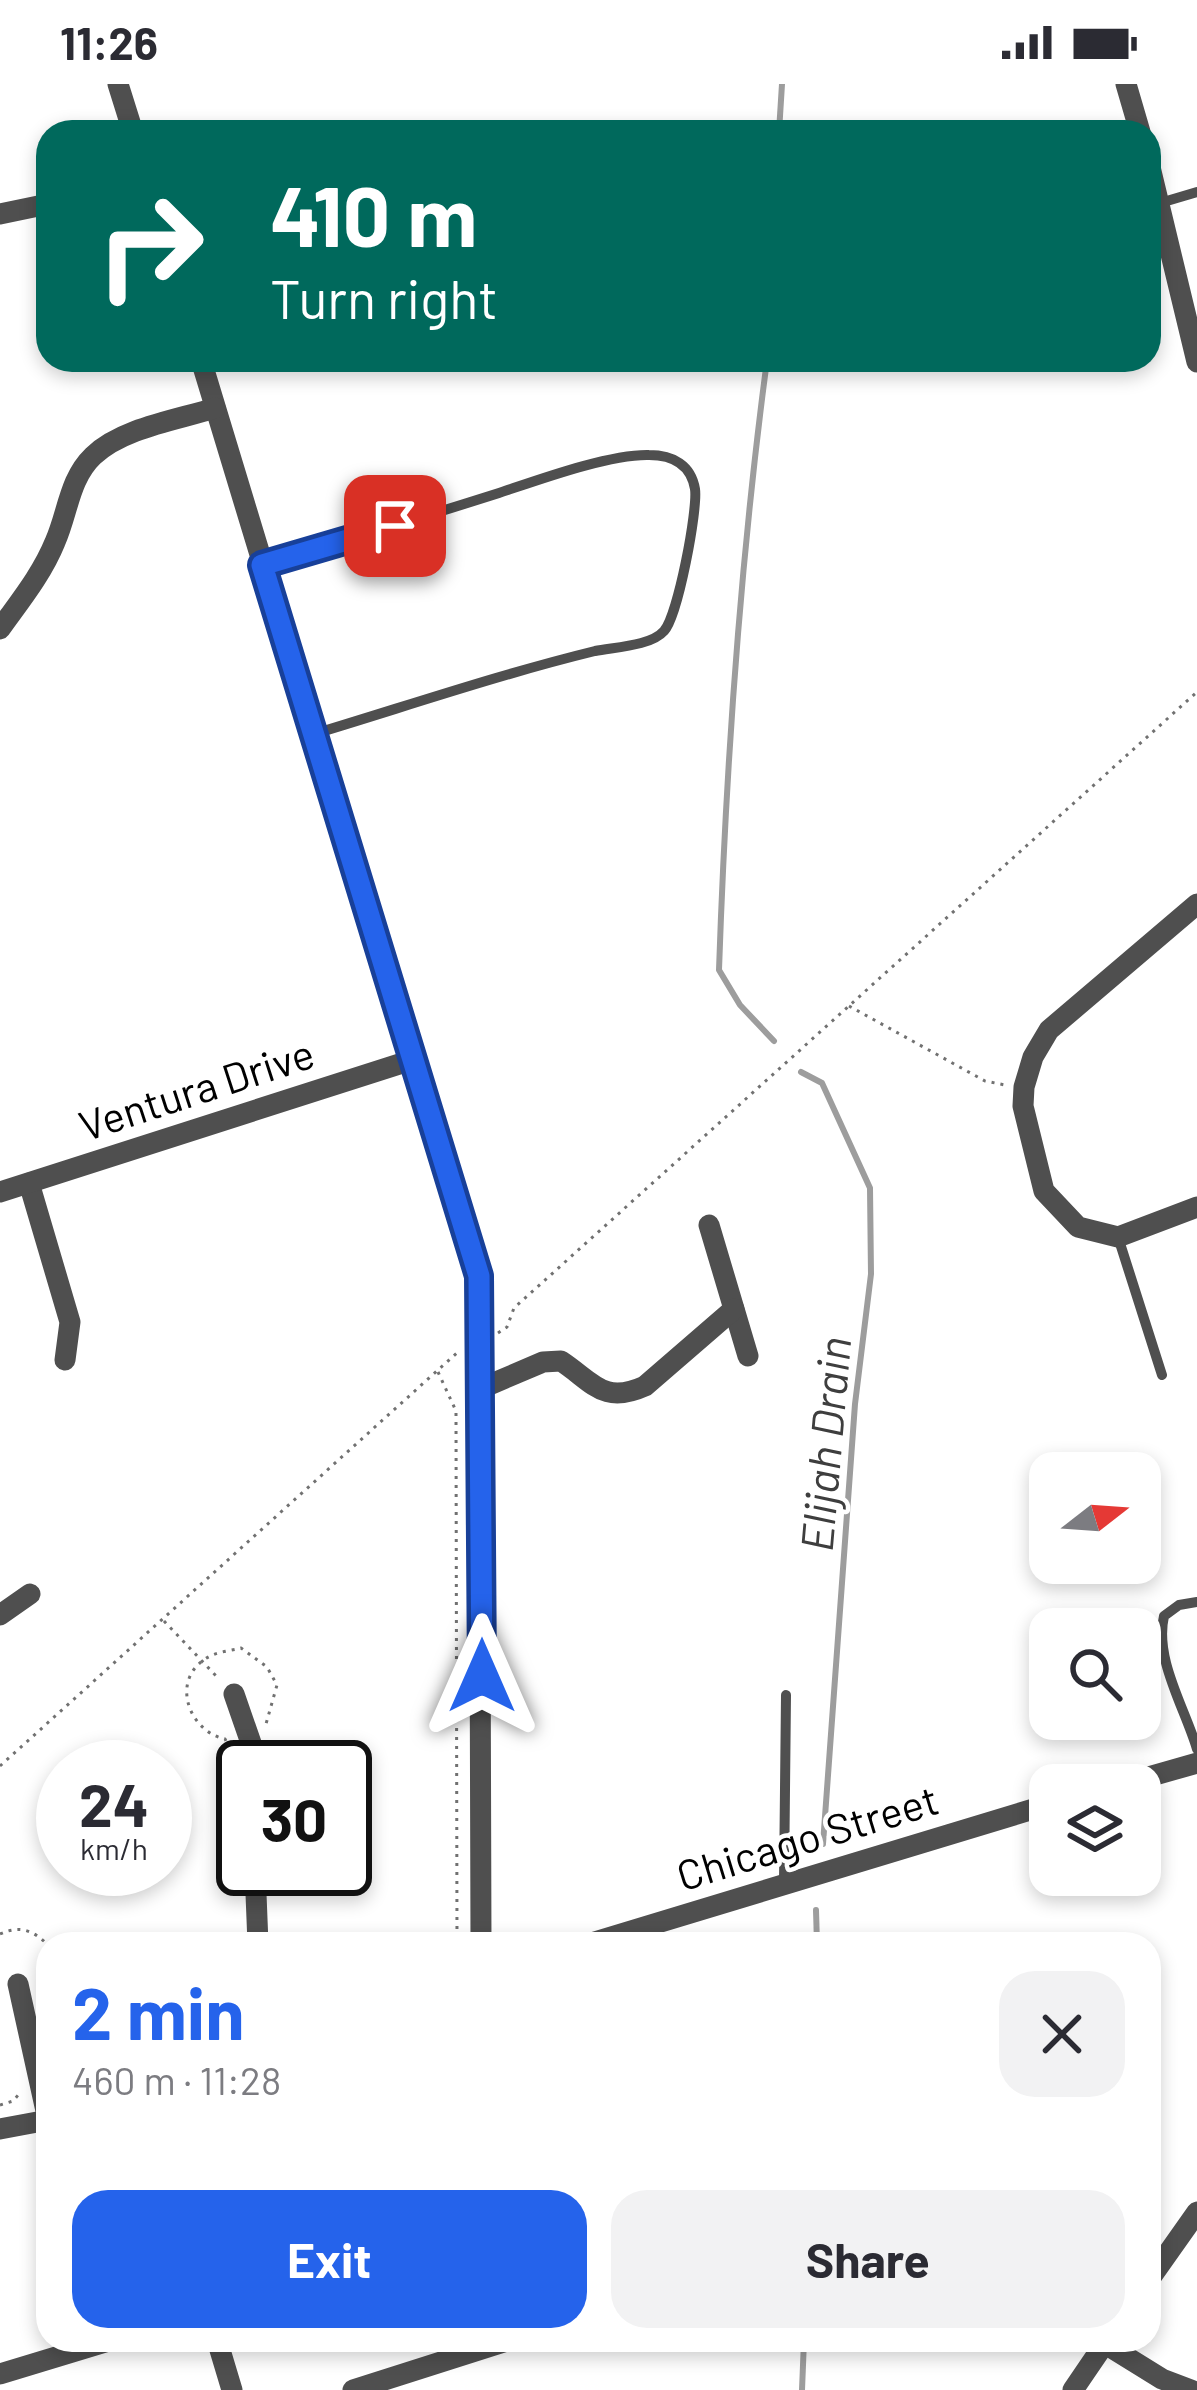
<!DOCTYPE html>
<html lang="en">
<head>
<meta charset="utf-8">
<style>
  body { margin:0; font-family:Barlow,sans-serif; background:#f2f2f3; color:#2b2b33; height:100vh; display:flex; flex-direction:column; font-size:45px; white-space:nowrap }
  * { box-sizing:border-box; margin:0 }
  p { font-size:39px; color:#7c7c81 }
  .icon { flex:none; width:66px; height:66px; fill:none; stroke:currentColor; stroke-width:2; stroke-linecap:round; stroke-linejoin:round }
  .map { position:relative; flex:1; overflow:hidden }
  .sheet { position:absolute; left:36px; top:1848px; width:1125px; height:420px; display:flex; flex-direction:column; background:#fff; border-radius:36px; box-shadow:0 6px 18px #0003 }
  .sheet>* { flex:none }
  .guide { position:absolute; left:36px; top:36px; width:1125px; height:252px; border-radius:36px; box-shadow:0 6px 18px #0003; background:#00695c; color:#fff; overflow:hidden }
  .needle { width:78px; rotate:73deg }
  .controls { position:absolute; left:1029px; top:1368px; display:grid; gap:24px }
  .controls a { display:grid; place-items:center; width:132px; height:132px; border-radius:24px; background:#fff; box-shadow:0 6px 18px #0003; font-size:60px }
  .speed { position:absolute; left:36px; top:1656px; display:flex; gap:24px; font-size:60px; font-weight:700; text-align:center }
  .speed>* { display:grid; place-content:center; width:156px; height:156px; border-radius:50%; background:#fff; box-shadow:0 6px 18px #0003; line-height:1 }
  .speed small { font-size:30px; font-weight:400 }
  .speed .limit { border:6px solid #111; border-radius:18px; background:#fff; color:#111 }
  .pin { position:absolute; display:grid; place-items:center; width:102px; height:102px; color:#fff; margin:-51px; border-radius:24px; box-shadow:0 6px 18px #0006 }
  .me { position:absolute; width:132px; margin:-66px; rotate:0deg; stroke-linejoin:round; filter:drop-shadow(0 0 9px #0008) }
  .turn { display:flex; align-items:center; gap:42px; height:252px; padding:0 36px; font-size:54px }
  .turn .icon { width:156px; height:156px; stroke-width:2.5 }
  .turn b { display:block; font-size:84px; line-height:102px }
  .round { display:grid; place-items:center; flex:none; width:126px; height:126px; border-radius:36px; background:#f2f2f3 }
  .summary { display:flex; align-items:center; justify-content:space-between; height:204px; padding:0 36px }
  h1 { font-size:72px; font-weight:700; line-height:90px; color:#2563eb }
  .cta { display:flex; gap:24px; margin-top:auto; padding:24px 36px }
  .cta a { flex:1; height:138px; border-radius:36px; background:#2563eb; color:#fff; font-size:48px; font-weight:700; line-height:138px; text-align:center }
  .cta a+a { background:#f2f2f3; color:#2b2b33 }
  .status { display:flex; justify-content:space-between; align-items:center; height:84px; padding:0 60px; background:#fff; direction:ltr }
  .status svg { height:33px; fill:currentColor }
  .map>svg:first-child { display:block }
</style>
</head>
<body>
<div class="status"><b>11:26</b><svg viewBox="0 0 49 12"><path d="M0 12V9h3v3zM5 12V6h3v6zM10 12V3h3v9zM15 12V0h3v12zM26 1h20v11H26zM47 4h2v5h-2z"/></svg></div>
<div class="map">
<svg width="1197" height="2306" viewBox="0 0 1197 2306">
  <rect width="100%" height="100%" fill="#fff"/>
  <g fill="none" stroke-linecap="round" stroke-linejoin="round">
    <!-- stream -->
    <g stroke="#9d9d9d" stroke-width="6">
      <path d="M 779,48 L 782,0"/>
      <path d="M 767,276 C 740,479 726,681 719,886 L 740,921 L 774,957"/>
      <path d="M 801,988 L 822,999 L 870,1104 L 871,1190 L 855,1320 L 823,1760"/>
      <path d="M 816,1826 L 817,1860"/>
      <path d="M 802,2306 L 804,2256"/>
    </g>
    <!-- path -->
    <g stroke="#717171" stroke-width="3" stroke-dasharray="3 6" stroke-linecap="butt">
      <path d="M 849,922 L 985,997 L 1005,1001"/>
      <path d="M 498,1249 L 507,1243 L 514,1224 L 1197,608"/>
      <path d="M 438,1288 L 456,1327 L 457,1860"/>
      <path d="M 164,1537 L 219,1595"/>
      <path d="M 230,1665 L 225,1655 C 190,1648 170,1598 205,1575 C 215,1568 229,1567 241,1564 L 267,1583 L 277,1601 L 266,1640"/>
      <path d="M 0,1682 L 459,1267"/>
      <path d="M 233,1686 L 234,1778"/>
      <path d="M 0,1850 C 20,1841 33,1846 48,1861"/>
      <path d="M 0,2021 L 13,2017 L 19,2010"/>
    </g>
    <!-- lane -->
    <g stroke="#4f4f4f" stroke-width="10">
      <path d="M 1160,119 L 1197,108"/>
      <path d="M 263,481 C 342,458 420,434 499,409 C 538,396 609,370 649,371 C 673,371 691,381 695,405 C 698,425 678,532 664,547 C 651,562 615,563 595,567 C 501,590 407,622 314,650"/>
      <path d="M 1118,1153 L 1162,1291"/>
      <path d="M 1197,1518 L 1179,1521 L 1164,1532 C 1154,1575 1185,1624 1197,1665"/>
      <path d="M 784,1799 L 786,1611"/>
    </g>
    <!-- street -->
    <g stroke="#4f4f4f" stroke-width="21">
      <path d="M 118,0 L 133,48"/>
      <path d="M 1126,0 L 1140,48"/>
      <path d="M 1149,79 L 1197,278"/>
      <path d="M 0,130 L 48,120"/>
      <path d="M 201,276 L 479,1193 L 481,1860"/>
      <path d="M 0,545 C 20,517 42,490 55,458 C 68,429 69,395 93,372 C 122,344 177,336 215,324"/>
      <path d="M 1197,820 L 1049,946 L 1033,973 L 1024,1003 L 1023,1022 L 1044,1107 L 1078,1143 L 1118,1153 L 1197,1123"/>
      <path d="M 29,1099 L 70,1238 L 65,1276"/>
      <path d="M 0,1108 L 415,975"/>
      <path d="M 709,1141 L 748,1272"/>
      <path d="M 482,1304 L 543,1278 L 561,1277 C 593,1298 603,1321 645,1302 L 734,1225"/>
      <path d="M 0,1531 L 30,1510"/>
      <path d="M 234,1610 L 251,1659 L 254,1683"/>
      <path d="M 1120,1701 L 1197,1679"/>
      <path d="M 255,1785 L 258,1860"/>
      <path d="M 588,1860 L 1050,1720"/>
      <path d="M 18,1900 L 48,2036"/>
      <path d="M 0,2045 L 48,2036"/>
      <path d="M 1149,2196 L 1197,2128"/>
      <path d="M 217,2256 L 232,2306"/>
      <path d="M 1099,2256 L 1162,2295 L 1191,2306"/>
      <path d="M 0,2290 L 112,2256"/>
      <path d="M 353,2306 L 510,2256"/>
      <path d="M 1073,2306 L 1107,2256"/>
    </g>
  </g>
  <g fill="none" stroke-linecap="round" stroke-linejoin="round">
    <defs>
      <path id="route" d="M 395,442 L 262,481 L 479,1192 L 482,1592"/>
    </defs>
    <!-- route casing -->
    <use href="#route" stroke="#184099" stroke-width="30"/>
    <!-- route -->
    <use href="#route" stroke="#2563eb" stroke-width="21"/>
  </g>
  <g text-anchor="middle" dominant-baseline="central" stroke-width="9" stroke-linejoin="round" paint-order="stroke">
    <!-- street labels -->
    <g font-size="42" fill="#000" stroke="#fff">
      <text transform="translate(196 1004) rotate(-18)">Ventura Drive</text>
      <text transform="translate(807 1752) rotate(-17)">Chicago Street</text>
    </g>
    <!-- water labels -->
    <g font-size="45" font-style="italic" fill="#3e3e3e" stroke="#fff">
      <text transform="translate(824 1360) rotate(-85)">Elijah Drain</text>
    </g>
  </g>
</svg>
<div class="controls">
<a><svg class="needle" viewBox="-14 -14 28 28"><path d="M0-13l5 13h-10z" fill="#e53935"/><path d="M0 13l5-13h-10z" fill="#7c7c81"/></svg></a>
<a><svg class="icon" aria-label="search" viewBox="0 0 24 24"><circle cx="10" cy="10" r="6"/><path d="M15 15l6 6"/></svg></a>
<a><svg class="icon" aria-label="layers" viewBox="0 0 24 24"><path d="M12 4l9 5-9 5-9-5zM3 14l9 5 9-5"/></svg></a>
</div>
<div class="speed"><div>24<small>km/h</small></div><div class="limit">30</div></div>
<div class="pin" style="left:395px;top:442px;background:#d93025"><svg class="icon" aria-label="arrive" viewBox="0 0 24 24"><path d="M6 21V4h12l-3 4 3 4H6"/></svg></div>
<svg class="me" style="left:482px;top:1592px" viewBox="-20 -20 40 40"><path d="M0-17L14 15 0 8-14 15z" fill="#2563eb" stroke="#fff" stroke-width="4"/></svg>
<div class="guide">
<div class="turn"><svg class="icon" aria-label="right" viewBox="0 0 24 24"><path d="M7 20v-9h11M14 6l5 5-5 5"/></svg><div><b>410 m</b>Turn right</div></div>
</div>
<section class="sheet">
<div class="summary"><div><h1>2 min</h1><p>460 m · 11:28</p></div><a class="round"><svg class="icon" aria-label="close" viewBox="0 0 24 24"><path d="M6 6l12 12M18 6L6 18"/></svg></a></div>
<div class="cta"><a>Exit</a><a>Share</a></div>
</section>
</div>
</body>
</html>
